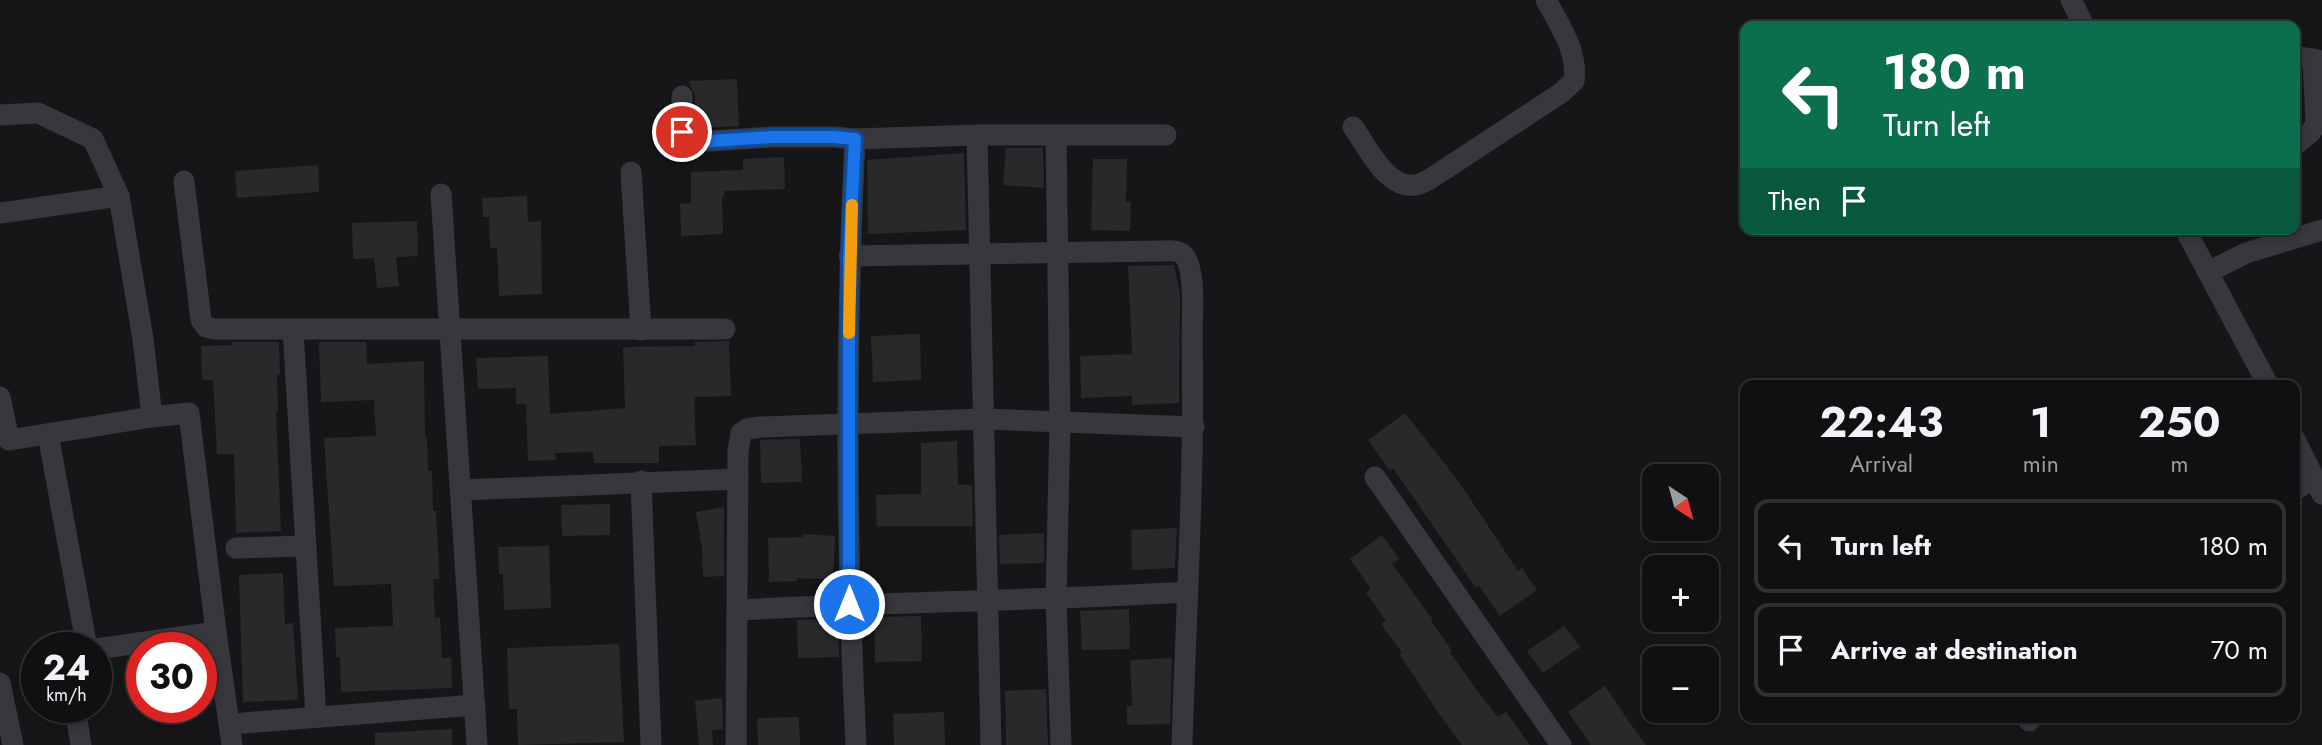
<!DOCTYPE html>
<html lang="en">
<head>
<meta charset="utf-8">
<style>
  body { margin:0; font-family:Jost,sans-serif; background:#19191b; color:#f1f3f6; height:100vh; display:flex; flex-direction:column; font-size:26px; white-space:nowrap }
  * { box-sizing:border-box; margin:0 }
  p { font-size:23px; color:#9c9d9f }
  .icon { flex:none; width:38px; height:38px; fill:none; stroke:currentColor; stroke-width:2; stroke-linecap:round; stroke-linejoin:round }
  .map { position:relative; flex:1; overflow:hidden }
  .details { position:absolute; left:1740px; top:380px; width:560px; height:343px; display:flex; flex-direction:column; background:#101012; border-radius:14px; box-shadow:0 4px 10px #0003,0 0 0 2px #303032 }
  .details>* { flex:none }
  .top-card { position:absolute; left:1740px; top:21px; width:560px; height:214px; border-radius:14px; box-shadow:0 4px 10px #0003,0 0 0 2px #303032; background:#0b6e4f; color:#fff; overflow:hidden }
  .needle { width:46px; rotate:144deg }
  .tools { position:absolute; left:1642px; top:464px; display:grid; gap:14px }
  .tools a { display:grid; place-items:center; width:77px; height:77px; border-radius:14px; background:#101012; box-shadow:0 4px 10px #0003,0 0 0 2px #303032; font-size:35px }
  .speed { position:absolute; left:21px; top:632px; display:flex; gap:14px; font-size:35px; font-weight:700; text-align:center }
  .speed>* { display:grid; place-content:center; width:91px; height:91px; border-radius:50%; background:#101012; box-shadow:0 4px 10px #0003,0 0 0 2px #303032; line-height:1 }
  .speed small { font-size:18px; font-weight:400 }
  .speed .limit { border:10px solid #d22; background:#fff; color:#111 }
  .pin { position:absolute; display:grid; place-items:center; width:60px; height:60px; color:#fff; margin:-30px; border:4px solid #fff; border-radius:50%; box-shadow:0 2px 7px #0007 }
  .me { position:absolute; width:77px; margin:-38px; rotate:0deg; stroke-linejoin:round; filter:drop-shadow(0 0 5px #0008) }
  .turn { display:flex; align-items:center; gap:24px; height:147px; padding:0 28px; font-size:32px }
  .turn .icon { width:91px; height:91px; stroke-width:2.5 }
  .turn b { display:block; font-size:49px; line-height:60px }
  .then { display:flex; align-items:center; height:66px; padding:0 28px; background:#0003; gap:14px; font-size:26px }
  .eta { display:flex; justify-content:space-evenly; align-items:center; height:119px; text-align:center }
  .eta b { font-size:42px; font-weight:700; line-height:49px }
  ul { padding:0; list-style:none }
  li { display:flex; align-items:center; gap:21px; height:94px; margin:0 14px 10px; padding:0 14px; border:4px solid #303032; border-radius:14px }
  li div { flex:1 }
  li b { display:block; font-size:26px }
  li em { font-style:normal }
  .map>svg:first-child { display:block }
</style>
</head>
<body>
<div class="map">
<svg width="2322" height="745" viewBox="0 0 2322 745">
  <rect width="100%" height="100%" fill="#161618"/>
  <!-- building -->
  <g fill="#29292c">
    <path d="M 737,79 L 739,126 L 698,128 L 695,122 L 695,95 L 688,81 Z"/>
    <path d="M 1006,148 L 1043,148 L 1044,188 L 1003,185 Z"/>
    <path d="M 964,153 L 966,230 L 868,234 L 867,160 Z"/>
    <path d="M 784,157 L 785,189 L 724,191 L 724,197 L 722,197 L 723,234 L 681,236 L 680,204 L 691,203 L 691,172 L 743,170 L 743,159 Z"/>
    <path d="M 1093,159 L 1127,159 L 1126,202 L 1131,202 L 1130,231 L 1091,230 Z"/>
    <path d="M 318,165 L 319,192 L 237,198 L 235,171 Z"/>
    <path d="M 527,196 L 528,222 L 541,221 L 542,294 L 499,296 L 497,248 L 490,248 L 489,217 L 483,217 L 482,198 Z"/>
    <path d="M 417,221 L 418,256 L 396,257 L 399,286 L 377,288 L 374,258 L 353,259 L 352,223 Z"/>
    <path d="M 1174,265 L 1180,295 L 1179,403 L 1132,405 L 1132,396 L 1081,398 L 1080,356 L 1132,354 L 1128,266 Z"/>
    <path d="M 920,334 L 921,380 L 873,382 L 871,336 Z"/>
    <path d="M 729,341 L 731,396 L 694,397 L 696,445 L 659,446 L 659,463 L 594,463 L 593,452 L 555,453 L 556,460 L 528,461 L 526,404 L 516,404 L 516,388 L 478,389 L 476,358 L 548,356 L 550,414 L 625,408 L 623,347 L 695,346 L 695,342 Z"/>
    <path d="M 232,342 L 279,342 L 280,375 L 277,375 L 278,411 L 276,411 L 281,531 L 236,533 L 234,454 L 217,454 L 213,380 L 202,380 L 201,346 L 232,345 Z"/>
    <path d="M 319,342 L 366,342 L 367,364 L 424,361 L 425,437 L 427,437 L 428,471 L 432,471 L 433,511 L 436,511 L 438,546 L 439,579 L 433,579 L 435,618 L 440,618 L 442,658 L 451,658 L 452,688 L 341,692 L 340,657 L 336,657 L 335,628 L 393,626 L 391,584 L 334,586 L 324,438 L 376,436 L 374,400 L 321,402 Z"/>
    <path d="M 1405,413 L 1459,482 L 1518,571 L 1522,568 L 1537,590 L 1500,616 L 1479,586 L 1476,588 L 1393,468 L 1390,471 L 1368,440 Z"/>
    <path d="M 800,439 L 802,482 L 761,483 L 760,440 Z"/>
    <path d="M 957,441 L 958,485 L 972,485 L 973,526 L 877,526 L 876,495 L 921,494 L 921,443 Z"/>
    <path d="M 610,504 L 610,535 L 562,536 L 561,505 Z"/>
    <path d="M 724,507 L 724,576 L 703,577 L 702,548 L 696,512 Z"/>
    <path d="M 1177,528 L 1175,568 L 1132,570 L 1131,530 Z"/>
    <path d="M 1044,533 L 1044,563 L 1000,564 L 999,535 Z"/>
    <path d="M 803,534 L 835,536 L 833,580 L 797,578 L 797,581 L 769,582 L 768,538 L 803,537 Z"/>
    <path d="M 1382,535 L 1399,559 L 1392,564 L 1433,620 L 1431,621 L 1452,651 L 1450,652 L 1478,692 L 1498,717 L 1506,712 L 1530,745 L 1462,745 L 1435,708 L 1400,655 L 1402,653 L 1381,624 L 1386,621 L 1366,593 L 1371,589 L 1350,559 Z"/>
    <path d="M 549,546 L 551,608 L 504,610 L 503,574 L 499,574 L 498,547 Z"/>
    <path d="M 283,573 L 285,624 L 293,623 L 298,700 L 243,702 L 239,575 Z"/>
    <path d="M 1129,609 L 1130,649 L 1082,650 L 1080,611 Z"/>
    <path d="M 921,616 L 922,661 L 875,662 L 874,617 Z"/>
    <path d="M 838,619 L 839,657 L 798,658 L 797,620 Z"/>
    <path d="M 1564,626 L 1580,647 L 1543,673 L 1527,651 Z"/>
    <path d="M 619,644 L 624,742 L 518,745 L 517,709 L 509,709 L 507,648 Z"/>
    <path d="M 1172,658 L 1170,724 L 1127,725 L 1127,706 L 1132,706 L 1130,660 Z"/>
    <path d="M 1605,686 L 1627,719 L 1646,745 L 1591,745 L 1568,712 Z"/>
    <path d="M 1046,689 L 1048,745 L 1006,745 L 1005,691 Z"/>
    <path d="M 722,698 L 723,729 L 712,730 L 713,745 L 699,745 L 695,701 Z"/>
    <path d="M 944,712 L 945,745 L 894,745 L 893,714 Z"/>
    <path d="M 799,717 L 800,745 L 758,745 L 757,718 Z"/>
    <path d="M 452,729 L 452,745 L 375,745 L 375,733 Z"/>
  </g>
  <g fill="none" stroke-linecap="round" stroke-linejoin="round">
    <!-- street -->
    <g stroke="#37383d" stroke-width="21">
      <path d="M 2071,0 L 2084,26"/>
      <path d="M 2294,56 L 2322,61"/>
      <path d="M 682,96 C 683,114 677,136 696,142 L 772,137 L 834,137 L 855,139 L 977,135 L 1166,135"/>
      <path d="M 0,115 L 38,113 L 93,139 L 119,196 L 143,339 L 152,417 L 9,440 L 0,397"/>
      <path d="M 1353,127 C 1367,146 1386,189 1415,185 C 1420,185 1425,181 1430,179 L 1561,93 L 1574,81 C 1578,51 1560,26 1546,0"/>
      <path d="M 1056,135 L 1060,422 L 1056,600 L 1061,745"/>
      <path d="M 977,136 L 991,745"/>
      <path d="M 855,139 C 845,341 846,544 856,745"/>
      <path d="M 2294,146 L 2311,132 L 2316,123 L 2313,59"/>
      <path d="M 631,172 L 641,330"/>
      <path d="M 184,181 L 201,320 L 206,327 L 214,329 L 725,329"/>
      <path d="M 441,194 L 477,745"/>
      <path d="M 0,213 L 119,196"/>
      <path d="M 2185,229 L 2268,385"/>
      <path d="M 849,256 L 1161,251 C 1168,251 1180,249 1185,257 C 1196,272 1192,316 1192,336 C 1195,472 1186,609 1182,745"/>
      <path d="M 2208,272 L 2246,253 L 2322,230"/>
      <path d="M 293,329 L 316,717"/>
      <path d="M 152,417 L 189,413 L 216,632"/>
      <path d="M 48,434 L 87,648"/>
      <path d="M 2294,438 L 2322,494"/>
      <path d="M 1375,477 L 1561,745"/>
      <path d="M 641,481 L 651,745"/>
      <path d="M 461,490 L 738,479"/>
      <path d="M 2294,490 L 2315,479"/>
      <path d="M 236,548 L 305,546"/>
      <path d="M 738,610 C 887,602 1037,601 1186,592"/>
      <path d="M 96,649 L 216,632 L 232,745"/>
      <path d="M 0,683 L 13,745"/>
      <path d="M 75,707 L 81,745"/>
      <path d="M 2029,721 L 2032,718"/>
      <path d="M 243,723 L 475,705"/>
      <path d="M 736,745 L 738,451 L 741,433 L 747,429 L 760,427 L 984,419 L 1194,427"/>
    </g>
  </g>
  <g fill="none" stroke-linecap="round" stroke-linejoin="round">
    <defs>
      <path id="route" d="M 682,132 L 687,139 L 696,142 L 772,137 L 834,137 L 855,139 L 849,256 L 849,604"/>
    </defs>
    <!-- route casing -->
    <use href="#route" stroke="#114b97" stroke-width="18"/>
    <!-- route -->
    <use href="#route" stroke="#1a73e8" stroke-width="12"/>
    <!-- slow -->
    <path stroke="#f59e0b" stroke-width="12" d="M 849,333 L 852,205"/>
  </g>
</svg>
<div class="tools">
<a><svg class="needle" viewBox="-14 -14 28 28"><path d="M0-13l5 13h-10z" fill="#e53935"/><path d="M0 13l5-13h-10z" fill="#9c9d9f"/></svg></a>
<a>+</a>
<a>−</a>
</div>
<div class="speed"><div>24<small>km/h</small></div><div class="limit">30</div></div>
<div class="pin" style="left:682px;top:132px;background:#d93025"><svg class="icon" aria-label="arrive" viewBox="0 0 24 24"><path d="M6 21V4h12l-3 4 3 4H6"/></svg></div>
<svg class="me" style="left:849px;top:604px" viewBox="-20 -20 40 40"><circle r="17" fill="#1a73e8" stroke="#fff" stroke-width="3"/><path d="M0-11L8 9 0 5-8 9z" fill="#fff"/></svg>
<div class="top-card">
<div class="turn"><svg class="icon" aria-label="left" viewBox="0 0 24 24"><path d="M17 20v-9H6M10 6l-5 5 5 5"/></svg><div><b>180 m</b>Turn left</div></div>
<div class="then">Then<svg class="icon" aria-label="arrive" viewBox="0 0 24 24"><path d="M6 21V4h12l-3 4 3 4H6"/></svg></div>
</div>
<section class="details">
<div class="eta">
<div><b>22:43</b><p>Arrival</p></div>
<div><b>1</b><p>min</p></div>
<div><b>250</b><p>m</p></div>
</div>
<ul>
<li><svg class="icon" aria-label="left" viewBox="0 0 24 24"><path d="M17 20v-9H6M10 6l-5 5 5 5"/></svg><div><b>Turn left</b></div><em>180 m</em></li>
<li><svg class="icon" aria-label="arrive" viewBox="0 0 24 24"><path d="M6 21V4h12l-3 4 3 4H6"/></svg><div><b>Arrive at destination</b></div><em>70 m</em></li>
</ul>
</section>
</div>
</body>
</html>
